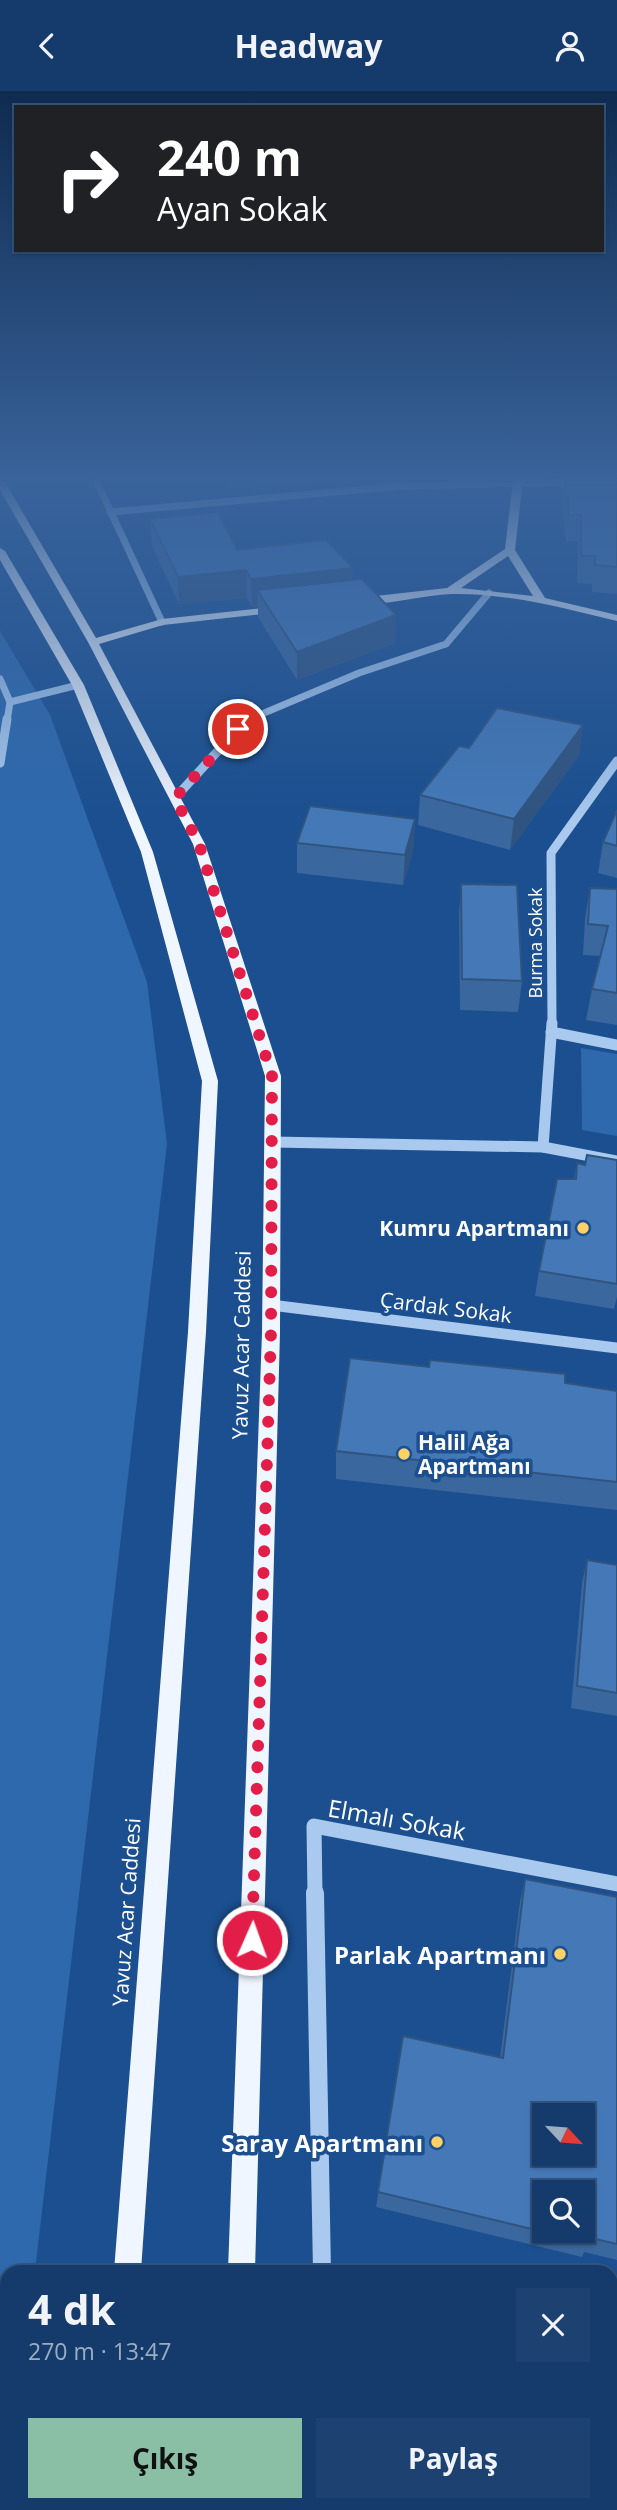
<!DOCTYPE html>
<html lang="tr">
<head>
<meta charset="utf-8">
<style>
  body { margin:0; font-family:"Open Sans",sans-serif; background:#1d4271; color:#f1f3f6; height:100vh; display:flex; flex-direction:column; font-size:26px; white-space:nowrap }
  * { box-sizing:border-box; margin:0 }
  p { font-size:23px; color:#9dadc1 }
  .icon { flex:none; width:38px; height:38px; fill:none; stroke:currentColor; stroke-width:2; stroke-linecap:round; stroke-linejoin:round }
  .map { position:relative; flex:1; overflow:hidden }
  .details { position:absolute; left:0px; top:2174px; width:618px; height:247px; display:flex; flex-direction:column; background:#143b6b; border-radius:21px 21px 0 0; box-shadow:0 2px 5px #0004,0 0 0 2px #33557e }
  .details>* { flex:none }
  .guide { position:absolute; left:14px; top:14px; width:590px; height:147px; border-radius:0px; box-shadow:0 2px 5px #0004,0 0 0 2px #33557e; background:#202124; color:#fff; overflow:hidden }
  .needle { width:46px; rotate:116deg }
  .controls { position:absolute; left:532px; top:2012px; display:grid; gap:14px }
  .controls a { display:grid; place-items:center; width:63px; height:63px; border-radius:0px; background:#143b6b; box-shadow:0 2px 5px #0004,0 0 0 2px #33557e; font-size:35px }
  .pin { position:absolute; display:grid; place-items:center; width:60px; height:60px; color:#fff; margin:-30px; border:4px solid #fff; border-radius:50%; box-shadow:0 2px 7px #0007 }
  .me { position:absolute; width:77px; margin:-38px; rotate:2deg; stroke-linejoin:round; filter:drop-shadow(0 0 5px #0008) }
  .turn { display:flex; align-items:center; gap:24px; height:147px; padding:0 28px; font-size:32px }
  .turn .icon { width:91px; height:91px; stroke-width:2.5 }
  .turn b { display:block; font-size:49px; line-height:60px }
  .round { display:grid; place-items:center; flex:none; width:74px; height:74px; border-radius:0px; background:#1d4271 }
  .overview { display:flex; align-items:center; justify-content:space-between; height:119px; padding:0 28px }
  h1 { font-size:42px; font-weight:700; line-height:52px }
  .action { display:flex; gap:14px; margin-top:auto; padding:14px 28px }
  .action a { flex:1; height:80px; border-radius:0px; background:#8abfa5; color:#111; font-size:28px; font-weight:700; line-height:80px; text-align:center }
  .action a+a { background:#1d4271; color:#f1f3f6 }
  header { display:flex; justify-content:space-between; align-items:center; height:91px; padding:0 28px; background:#143b6b; font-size:32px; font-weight:700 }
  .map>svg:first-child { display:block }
</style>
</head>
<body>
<header><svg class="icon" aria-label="back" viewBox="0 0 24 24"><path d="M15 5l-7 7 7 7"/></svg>Headway<svg class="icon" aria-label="person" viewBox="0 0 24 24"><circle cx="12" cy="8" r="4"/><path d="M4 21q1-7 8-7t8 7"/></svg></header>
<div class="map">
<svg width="617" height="2419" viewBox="0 0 617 2419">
  <rect width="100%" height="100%" fill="#1b4f8f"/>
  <!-- green -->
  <g fill="#2e69ad">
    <path d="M 0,540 L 50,624 L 147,891 L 167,1053 L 35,2180 L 7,2180 L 7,2359 L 0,2357 Z"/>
    <path d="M 581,957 L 617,963 L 617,1045 L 582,1039 Z"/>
  </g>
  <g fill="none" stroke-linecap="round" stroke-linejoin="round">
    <!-- minor-far4 -->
    <g stroke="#a9c9ee" stroke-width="7">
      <path d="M 96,389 L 162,531"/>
      <path d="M 110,421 L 402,395 L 578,391"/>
      <path d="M 0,588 L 10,611"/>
      <path d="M 7,630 L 10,611 L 78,594"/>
      <path d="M 245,630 L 359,582 L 446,553 L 489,502"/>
    </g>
    <!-- minor-far3 -->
    <g stroke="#a9c9ee" stroke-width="9">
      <path d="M 0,672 L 7,628"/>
      <path d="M 175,707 L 247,628"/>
      <path d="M 552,933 L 551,762 L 617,670"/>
    </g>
    <!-- minor-far2 -->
    <g stroke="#a9c9ee" stroke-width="11">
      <path d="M 551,941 L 617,954"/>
      <path d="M 273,1051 L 543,1056 L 617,1070"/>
      <path d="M 543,1056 L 552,932"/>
      <path d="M 271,1214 L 617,1257"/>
    </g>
    <!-- minor-far1 -->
    <path stroke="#a9c9ee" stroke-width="15" d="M 315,1804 L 314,1735 L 617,1793"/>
    <!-- minor -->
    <g stroke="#a9c9ee" stroke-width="18">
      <path d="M 315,1802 L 322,2180"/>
      <path d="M 611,2264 L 617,2265"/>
      <path d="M 316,2413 L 316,2419"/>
    </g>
    <!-- major -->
    <g fill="#f0f6ff" fill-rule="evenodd">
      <path d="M 0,389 L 5,391 L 96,547 L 162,528 L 282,515 L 287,518 L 282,521 L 163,534 L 99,553 L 205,753 L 281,985 L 280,1241 L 255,2180 L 228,2180 L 262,1241 L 265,985 L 193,753 L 88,551 L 0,399 Z"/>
      <path d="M 513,389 L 523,389 L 515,459 L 545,507 L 617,524 L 617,530 C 563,517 508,502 451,503 C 421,504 383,516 354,512 L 354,508 L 358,507 L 447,497 L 505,458 ZM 508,465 L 533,505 L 461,497 Z"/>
      <path d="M 0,457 L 5,460 L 84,594 L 153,761 L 218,990 L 206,1241 L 141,2180 L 114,2180 L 188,1241 L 202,990 L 141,761 L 72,594 L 0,469 Z"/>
      <path d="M 96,2413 L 126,2413 L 125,2419 L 95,2419 Z"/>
      <rect x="219" y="2413" width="30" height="6"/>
    </g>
  </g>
  <!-- wall -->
  <g fill="#3a679d">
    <path d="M 226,389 L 316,389 L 284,391 L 284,394 L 228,398 Z"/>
    <path d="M 563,389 L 617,389 L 617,503 L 592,501 L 592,493 L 577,492 L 578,450 L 566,450 L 561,409 Z"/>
    <path d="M 150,428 L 237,459 L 352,489 L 395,552 L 297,589 L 258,526 L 258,515 L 252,516 L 247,507 L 179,513 L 152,455 Z"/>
    <path d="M 583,634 L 579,664 L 510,759 L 418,734 L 420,704 L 469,657 Z"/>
    <path d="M 617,719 L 617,787 L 598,782 L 603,751 Z"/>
    <path d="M 415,728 L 413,759 L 403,794 L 297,782 L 297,752 Z"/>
    <path d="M 461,793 L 522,890 L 518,921 L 460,919 L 459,823 Z"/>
    <path d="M 590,797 L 617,798 L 617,934 L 586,929 L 592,898 L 600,865 L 583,864 L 585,827 Z"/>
    <path d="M 617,1069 L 617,1206 L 614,1218 L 535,1205 L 539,1180 L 574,1088 L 577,1072 L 585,1074 Z"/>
    <path d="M 565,1292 L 617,1300 L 617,1419 L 336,1388 L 336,1360 Z"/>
    <path d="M 587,1469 L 617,1474 L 617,1625 L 571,1617 L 582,1492 Z"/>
    <path d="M 525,1788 L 617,1806 L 617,2169 L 584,2161 L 582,2166 L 376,2116 L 403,1945 L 500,1967 L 520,1810 Z"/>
    <rect x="412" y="2413" width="167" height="6"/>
  </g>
  <!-- shaded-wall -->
  <g fill="#305480">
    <path d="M 353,477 L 352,505 L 257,499 L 258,515 L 252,516 L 251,488 Z"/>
    <path d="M 246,479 L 247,507 L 179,513 L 178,486 Z"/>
    <path d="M 396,524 L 395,552 L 297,589 L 297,561 Z"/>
    <path d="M 583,634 L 579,664 L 510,759 L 514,728 Z"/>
    <path d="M 415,728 L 413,759 L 403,794 L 405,764 Z"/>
  </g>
  <!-- building -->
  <g fill="#4478b7" stroke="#305480" stroke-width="2" fill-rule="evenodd">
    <path d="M 565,389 L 617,389 L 617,476 L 595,474 L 595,465 L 581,465 L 581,424 L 569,424 Z"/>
    <path d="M 218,421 L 237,459 L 326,449 L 353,477 L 251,488 L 246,479 L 178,486 L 150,428 Z"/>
    <path d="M 362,488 L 396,524 L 297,561 L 257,499 Z"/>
    <path d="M 497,617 L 583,634 L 514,728 L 420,704 L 459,655 L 469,657 Z"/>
    <path d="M 310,715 L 415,728 L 405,764 L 297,752 Z"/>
    <path d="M 617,719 L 617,755 L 603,751 Z"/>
    <path d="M 461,793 L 517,794 L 522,890 L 462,888 Z"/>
    <path d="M 590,797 L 617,798 L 617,902 L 592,898 L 608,835 L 588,833 Z"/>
    <path d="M 587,1064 L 617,1069 L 617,1193 L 539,1180 L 557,1088 L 576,1088 L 577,1072 L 585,1074 Z"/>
    <path d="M 350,1267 L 429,1276 L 430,1269 L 565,1283 L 565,1292 L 617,1300 L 617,1391 L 336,1360 Z"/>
    <path d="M 587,1469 L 617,1474 L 617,1602 L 577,1595 Z"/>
    <path d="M 525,1788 L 617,1806 L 617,2153 L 591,2147 L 590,2152 L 378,2101 L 403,1945 L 503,1967 ZM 544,2025 L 583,2025 L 583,2063 L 544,2063 ZM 544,2102 L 583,2102 L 583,2140 L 544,2140 Z"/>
    <path d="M 416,2413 L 579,2413 L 579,2419 L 415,2419 Z"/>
  </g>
  <!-- sky -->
  <linearGradient id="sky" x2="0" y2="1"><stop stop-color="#0f2b4f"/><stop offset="0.53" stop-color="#39639b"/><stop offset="1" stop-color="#39639b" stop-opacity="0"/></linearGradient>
  <rect width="617" height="728" fill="url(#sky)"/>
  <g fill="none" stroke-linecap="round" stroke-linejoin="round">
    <!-- route -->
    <path stroke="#e11d48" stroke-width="12" stroke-dasharray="0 21.6" d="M 238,638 L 175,707 L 199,753 L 272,985 L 271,1241 L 252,1849"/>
  </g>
  <!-- markers -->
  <g fill="#ffd166" stroke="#1b4f8f" stroke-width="2.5">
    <circle cx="583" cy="1137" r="7"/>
    <circle cx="404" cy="1363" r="7"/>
    <circle cx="560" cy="1863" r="7"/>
    <circle cx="437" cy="2051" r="7"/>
  </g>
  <g text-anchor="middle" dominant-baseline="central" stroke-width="7" stroke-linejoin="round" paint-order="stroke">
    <!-- far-street labels -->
    <g font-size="18" fill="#fff" stroke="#1b4f8f">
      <text transform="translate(535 852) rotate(-90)">Burma Sokak</text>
    </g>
    <!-- poi labels -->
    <g font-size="21" font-weight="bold" fill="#fff" stroke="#1b4f8f" text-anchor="end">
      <text x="569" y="1137">Kumru Apartmanı</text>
      <text x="418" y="1351" text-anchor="start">Halil Ağa<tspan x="418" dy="24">Apartmanı</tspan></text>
    </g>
    <!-- street labels -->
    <g font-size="21" fill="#fff" stroke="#1b4f8f">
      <text transform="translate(446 1216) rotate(7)">Çardak Sokak</text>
      <text transform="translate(241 1254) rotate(-89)">Yavuz Acar Caddesi</text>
      <text transform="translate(126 1821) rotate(-86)">Yavuz Acar Caddesi</text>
    </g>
    <!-- near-street labels -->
    <g font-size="24" fill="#fff" stroke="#1b4f8f">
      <text transform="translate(397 1728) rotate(10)">Elmalı Sokak</text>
    </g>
    <!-- near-poi labels -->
    <g font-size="24" font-weight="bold" fill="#fff" stroke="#1b4f8f" text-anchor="end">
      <text x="546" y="1863">Parlak Apartmanı</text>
      <text x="423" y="2051">Saray Apartmanı</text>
    </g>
  </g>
</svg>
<div class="controls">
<a><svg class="needle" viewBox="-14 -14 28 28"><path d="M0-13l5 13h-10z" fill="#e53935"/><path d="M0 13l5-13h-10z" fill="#9dadc1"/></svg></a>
<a><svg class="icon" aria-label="search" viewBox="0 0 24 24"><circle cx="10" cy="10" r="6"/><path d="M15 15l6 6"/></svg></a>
</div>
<div class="pin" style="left:238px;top:638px;background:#d93025"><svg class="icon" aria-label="arrive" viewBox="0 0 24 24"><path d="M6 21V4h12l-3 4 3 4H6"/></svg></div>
<svg class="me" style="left:252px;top:1849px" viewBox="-20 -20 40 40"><circle r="17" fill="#e11d48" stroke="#fff" stroke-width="3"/><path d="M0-11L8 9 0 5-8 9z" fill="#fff"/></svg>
<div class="guide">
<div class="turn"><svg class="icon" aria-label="right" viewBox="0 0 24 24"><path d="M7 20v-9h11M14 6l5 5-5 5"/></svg><div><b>240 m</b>Ayan Sokak</div></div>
</div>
<section class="details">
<div class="overview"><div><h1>4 dk</h1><p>270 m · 13:47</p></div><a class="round"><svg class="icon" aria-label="close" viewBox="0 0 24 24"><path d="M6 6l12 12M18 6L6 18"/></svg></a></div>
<div class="action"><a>Çıkış</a><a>Paylaş</a></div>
</section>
</div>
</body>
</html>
